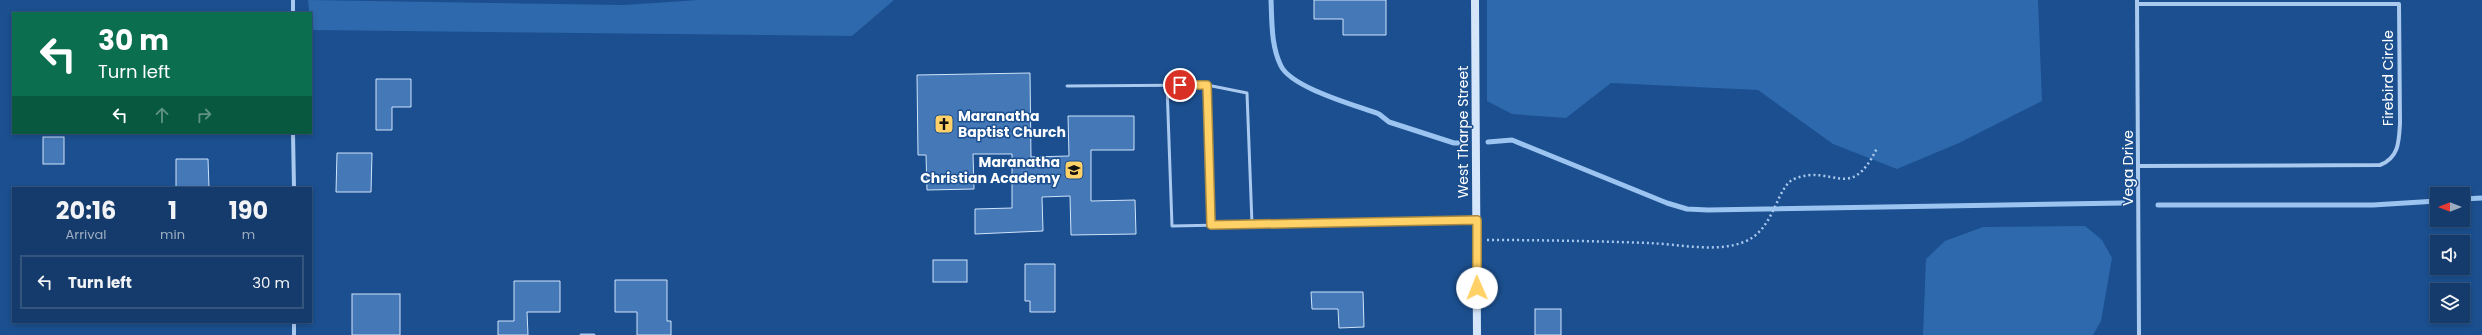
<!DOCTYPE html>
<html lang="en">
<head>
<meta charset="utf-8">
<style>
  body { margin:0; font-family:Poppins,sans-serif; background:#1d4271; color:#f1f3f6; height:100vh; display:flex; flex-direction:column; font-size:15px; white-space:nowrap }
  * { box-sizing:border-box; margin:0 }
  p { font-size:13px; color:#9dadc1 }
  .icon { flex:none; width:22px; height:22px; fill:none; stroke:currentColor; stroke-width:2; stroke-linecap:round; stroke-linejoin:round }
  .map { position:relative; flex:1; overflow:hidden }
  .side { position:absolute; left:12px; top:187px; width:300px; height:136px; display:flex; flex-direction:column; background:#143b6b; border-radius:0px; box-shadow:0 2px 6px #0003,0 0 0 1px #33557e }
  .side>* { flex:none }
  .guide { position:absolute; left:12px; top:12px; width:300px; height:122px; border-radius:0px; box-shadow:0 2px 6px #0003,0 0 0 1px #33557e; background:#0b6e4f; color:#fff; overflow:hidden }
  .needle { width:26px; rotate:270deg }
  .tools { position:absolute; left:2430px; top:187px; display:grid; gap:8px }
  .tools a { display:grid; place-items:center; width:40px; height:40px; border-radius:0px; background:#143b6b; box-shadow:0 2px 6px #0003,0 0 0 1px #33557e; font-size:20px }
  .pin { position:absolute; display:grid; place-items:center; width:34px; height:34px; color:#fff; margin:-17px; border:2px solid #fff; border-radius:50%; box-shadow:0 1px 4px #0007 }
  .me { position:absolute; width:44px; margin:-22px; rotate:359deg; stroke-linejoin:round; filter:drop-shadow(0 0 3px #0008) }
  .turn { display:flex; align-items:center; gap:14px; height:84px; padding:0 20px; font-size:18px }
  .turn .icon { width:52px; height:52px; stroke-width:2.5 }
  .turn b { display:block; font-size:28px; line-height:34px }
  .lanes { display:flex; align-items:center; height:38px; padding:0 20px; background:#0003; justify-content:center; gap:20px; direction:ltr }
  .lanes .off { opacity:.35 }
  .eta { display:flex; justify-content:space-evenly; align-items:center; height:68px; text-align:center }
  .eta b { font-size:24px; font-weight:700; line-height:28px }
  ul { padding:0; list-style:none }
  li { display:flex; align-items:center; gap:12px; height:54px; margin:0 8px 6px; padding:0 12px; border:2px solid #33557e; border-radius:0px }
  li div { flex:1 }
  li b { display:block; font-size:15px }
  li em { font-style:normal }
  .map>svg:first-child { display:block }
</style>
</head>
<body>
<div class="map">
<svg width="2482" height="335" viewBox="0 0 2482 335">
  <rect width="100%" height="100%" fill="#1b4f8f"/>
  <!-- green -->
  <g fill="#2e69ad">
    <path d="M 308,0 L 624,5 L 699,0 L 894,0 L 852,36 L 311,30 Z"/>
    <path d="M 1487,0 L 2038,0 L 2042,101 L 1959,143 L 1897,169 L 1833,144 L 1758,90 L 1611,83 L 1566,118 L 1512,114 L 1487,101 Z"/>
    <path d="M 2085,226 L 2102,240 L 2112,258 L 2101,321 L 2093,335 L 1923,335 L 1926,259 L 1945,241 L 1983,227 Z"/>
  </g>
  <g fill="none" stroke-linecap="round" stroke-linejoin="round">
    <!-- stream -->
    <g stroke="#9cc4f0" stroke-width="5">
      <path d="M 1271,0 C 1272,22 1271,46 1281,66 C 1292,88 1355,105 1379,114 L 1389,122 L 1454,143 L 1464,143"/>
      <path d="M 1488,142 L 1512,140 L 1667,203 L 1687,209 L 1708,210 L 2123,203"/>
      <path d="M 2463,199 L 2482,198"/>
      <path d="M 2158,205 L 2373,205 L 2437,201"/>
    </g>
  </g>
  <!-- building -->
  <g fill="#4478b7" stroke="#cfe3fa">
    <path d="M 1314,0 L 1386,0 L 1386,35 L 1343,35 L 1343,19 L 1314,19 Z"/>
    <path d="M 1030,73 L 1031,157 L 1069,156 L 1068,116 L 1134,116 L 1134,150 L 1091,150 L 1091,201 L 1135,200 L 1136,234 L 1071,235 L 1070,196 L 1042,197 L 1043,231 L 975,234 L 975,209 L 1012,208 L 1012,154 L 973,154 L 974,189 L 927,190 L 926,155 L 918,155 L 917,75 Z"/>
    <path d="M 376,79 L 411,79 L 411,107 L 392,107 L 392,130 L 376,130 Z"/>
    <rect x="43" y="137" width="21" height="27"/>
    <path d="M 337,153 L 372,153 L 371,192 L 336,192 Z"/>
    <path d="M 176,159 L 208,159 L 209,188 L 176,188 Z"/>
    <rect x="933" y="260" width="34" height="22"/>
    <path d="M 1025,264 L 1055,264 L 1055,312 L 1030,312 L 1030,301 L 1025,301 Z"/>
    <path d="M 615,280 L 667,280 L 667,321 L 671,321 L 671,335 L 637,335 L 637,312 L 615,312 Z"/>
    <path d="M 514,281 L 560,281 L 560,312 L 527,312 L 528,335 L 498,335 L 498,321 L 514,321 Z"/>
    <path d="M 1311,292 L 1363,292 L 1364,327 L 1339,328 L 1338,309 L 1312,309 Z"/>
    <rect x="352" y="294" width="48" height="41"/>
    <rect x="1535" y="309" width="26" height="26"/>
  </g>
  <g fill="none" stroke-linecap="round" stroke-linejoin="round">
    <!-- path -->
    <path stroke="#a9c9ee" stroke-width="2.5" stroke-dasharray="2 3" stroke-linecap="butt" d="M 1487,240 C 1541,240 1594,241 1648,243 C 1678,244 1716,253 1744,242 C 1775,230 1776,187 1794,179 C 1833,163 1850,204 1877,148"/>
    <!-- service -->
    <g stroke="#a9c9ee" stroke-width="3">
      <path d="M 1167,85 L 1172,226 L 1475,220"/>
      <path d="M 1207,85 L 1211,225"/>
      <path d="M 1067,86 L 1207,85 L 1247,93 L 1252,224"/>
      <path d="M 581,335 L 594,335"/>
    </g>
    <!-- minor -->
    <g stroke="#a9c9ee" stroke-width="4">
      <path d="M 293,0 L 293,13"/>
      <path d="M 2137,0 L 2139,335"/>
      <path d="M 2137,4 L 2399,4 L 2400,123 C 2399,141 2399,158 2380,165 L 2139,166"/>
      <path d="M 293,133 L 294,188"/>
      <path d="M 294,322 L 294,335"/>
    </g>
    <!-- secondary -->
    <path stroke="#d6e6fa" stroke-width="8" d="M 1475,0 L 1477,335"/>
  </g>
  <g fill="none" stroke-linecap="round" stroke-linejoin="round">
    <defs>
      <path id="route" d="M 1180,85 L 1207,85 L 1211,225 L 1477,220 L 1477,288"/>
    </defs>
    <!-- route casing -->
    <use href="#route" stroke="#a68842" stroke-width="10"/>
    <!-- route -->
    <use href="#route" stroke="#ffd166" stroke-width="7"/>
  </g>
  <!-- icons -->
  <defs>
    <symbol id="church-square" viewBox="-11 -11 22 22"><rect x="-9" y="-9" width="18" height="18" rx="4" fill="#ffd166" stroke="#1b4f8f"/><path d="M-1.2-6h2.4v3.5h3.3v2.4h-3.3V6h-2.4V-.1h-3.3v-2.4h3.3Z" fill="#111"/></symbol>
    <symbol id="school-square" viewBox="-11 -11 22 22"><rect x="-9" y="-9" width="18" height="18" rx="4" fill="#ffd166" stroke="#1b4f8f"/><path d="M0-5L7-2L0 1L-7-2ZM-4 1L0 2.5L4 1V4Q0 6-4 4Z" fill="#111"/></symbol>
  </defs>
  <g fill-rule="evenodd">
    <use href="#church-square" x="933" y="113" width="22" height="22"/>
    <use href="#school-square" x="1063" y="159" width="22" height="22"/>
  </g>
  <g text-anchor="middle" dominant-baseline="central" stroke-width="3" stroke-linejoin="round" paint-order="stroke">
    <!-- street labels -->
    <g font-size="14" fill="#fff" stroke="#1b4f8f">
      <text transform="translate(2388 78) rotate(-90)">Firebird Circle</text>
      <text transform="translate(1463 132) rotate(-90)">West Tharpe Street</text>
      <text transform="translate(2128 168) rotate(-90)">Vega Drive</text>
    </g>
    <!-- poi labels -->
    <g font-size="14" font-weight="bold" fill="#fff" stroke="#1b4f8f" text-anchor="start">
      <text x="958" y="116">Maranatha<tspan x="958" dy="16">Baptist Church</tspan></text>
      <text x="1060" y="162" text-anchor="end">Maranatha<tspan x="1060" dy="16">Christian Academy</tspan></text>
    </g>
  </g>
</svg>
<div class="tools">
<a><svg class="needle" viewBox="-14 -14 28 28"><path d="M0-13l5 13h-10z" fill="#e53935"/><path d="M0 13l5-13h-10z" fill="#9dadc1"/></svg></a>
<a><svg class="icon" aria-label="sound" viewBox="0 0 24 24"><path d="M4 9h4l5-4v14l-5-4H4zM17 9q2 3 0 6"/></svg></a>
<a><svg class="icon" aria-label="layers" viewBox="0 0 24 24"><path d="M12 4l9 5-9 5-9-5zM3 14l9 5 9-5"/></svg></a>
</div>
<div class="pin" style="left:1180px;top:85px;background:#d93025"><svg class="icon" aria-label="arrive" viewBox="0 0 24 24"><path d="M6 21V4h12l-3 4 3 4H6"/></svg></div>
<svg class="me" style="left:1477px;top:288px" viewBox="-20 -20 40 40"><circle r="19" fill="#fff"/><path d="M0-13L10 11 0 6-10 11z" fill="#ffd166"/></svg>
<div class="guide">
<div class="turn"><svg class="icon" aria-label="left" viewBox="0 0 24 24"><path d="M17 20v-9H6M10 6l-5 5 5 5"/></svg><div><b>30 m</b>Turn left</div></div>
<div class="lanes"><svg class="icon" aria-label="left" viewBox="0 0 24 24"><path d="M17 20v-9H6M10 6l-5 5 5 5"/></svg><svg class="icon off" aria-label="ahead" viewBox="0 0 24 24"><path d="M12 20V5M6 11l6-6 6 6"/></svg><svg class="icon off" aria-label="right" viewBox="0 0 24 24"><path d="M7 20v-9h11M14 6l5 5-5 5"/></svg></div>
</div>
<section class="side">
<div class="eta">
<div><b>20:16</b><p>Arrival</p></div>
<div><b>1</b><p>min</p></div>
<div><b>190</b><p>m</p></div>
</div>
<ul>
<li><svg class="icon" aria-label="left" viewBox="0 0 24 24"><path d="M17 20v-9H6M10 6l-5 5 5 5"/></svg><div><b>Turn left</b></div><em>30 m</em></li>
</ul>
</section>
</div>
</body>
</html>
